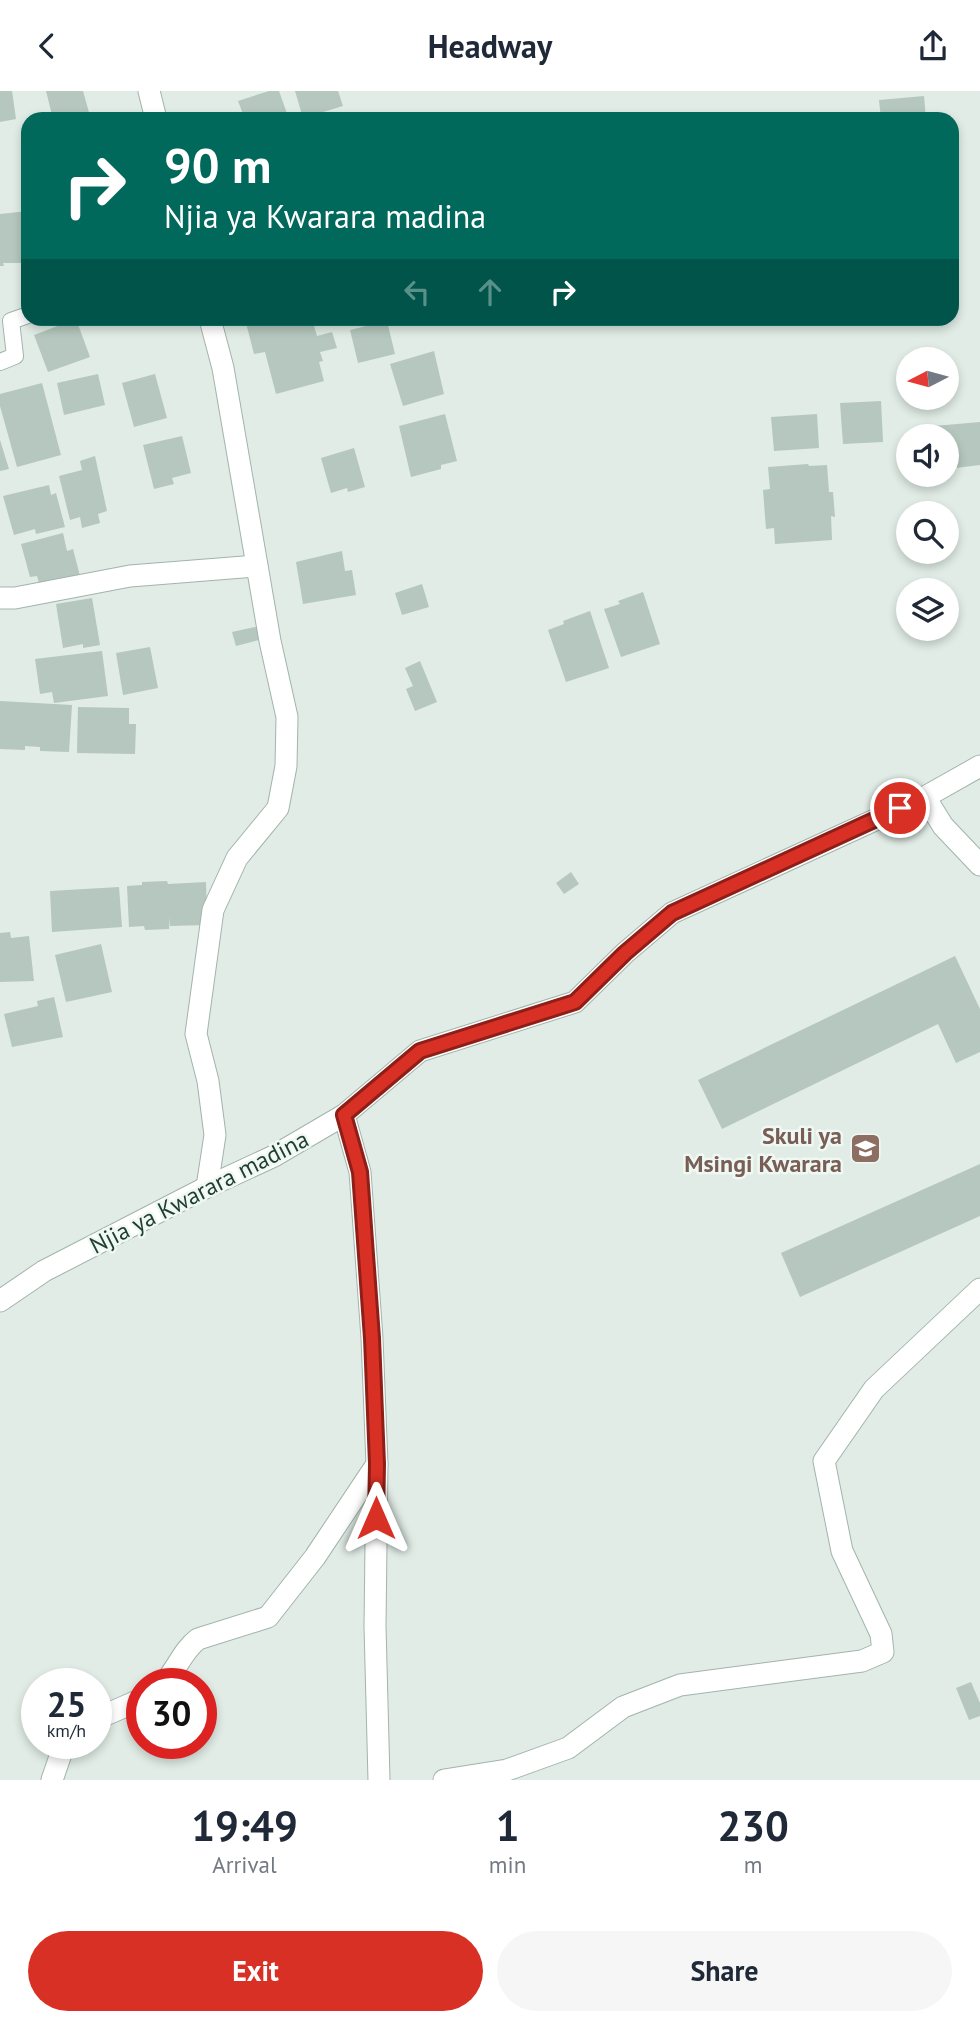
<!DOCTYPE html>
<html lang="en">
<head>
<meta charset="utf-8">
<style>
  body { margin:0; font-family:"PT Sans",sans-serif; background:#f6f6f7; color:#1f2937; height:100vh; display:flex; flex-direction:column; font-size:26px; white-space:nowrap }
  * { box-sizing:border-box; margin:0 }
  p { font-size:23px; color:#747a83 }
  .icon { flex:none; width:38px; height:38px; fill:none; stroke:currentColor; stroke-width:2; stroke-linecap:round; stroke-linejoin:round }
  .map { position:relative; height:1689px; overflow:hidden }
  .sheet { display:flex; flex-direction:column; background:#fff; flex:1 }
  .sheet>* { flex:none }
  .guide { position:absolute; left:21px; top:21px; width:938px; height:214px; border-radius:21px; box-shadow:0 4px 10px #0003; background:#00695c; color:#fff; overflow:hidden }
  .needle { width:46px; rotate:264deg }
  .fabs { position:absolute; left:896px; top:256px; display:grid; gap:14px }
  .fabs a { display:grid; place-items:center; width:63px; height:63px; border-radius:50%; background:#fff; box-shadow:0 4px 10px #0003; font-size:35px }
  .speed { position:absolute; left:21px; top:1577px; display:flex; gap:14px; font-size:35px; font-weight:700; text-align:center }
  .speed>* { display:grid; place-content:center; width:91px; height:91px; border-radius:50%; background:#fff; box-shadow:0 4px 10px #0003; line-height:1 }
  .speed small { font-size:18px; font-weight:400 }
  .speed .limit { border:10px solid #d22; background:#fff; color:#111 }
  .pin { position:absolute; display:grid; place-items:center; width:60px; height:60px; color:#fff; margin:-30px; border:4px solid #fff; border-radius:50%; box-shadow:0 2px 7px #0007 }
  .me { position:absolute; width:77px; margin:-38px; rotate:0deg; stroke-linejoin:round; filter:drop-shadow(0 0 5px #0008) }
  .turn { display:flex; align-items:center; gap:24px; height:147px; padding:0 28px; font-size:32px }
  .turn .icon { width:91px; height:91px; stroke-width:2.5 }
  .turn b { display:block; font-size:49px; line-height:60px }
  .lanes { display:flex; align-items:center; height:66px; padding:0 28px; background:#0003; justify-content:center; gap:35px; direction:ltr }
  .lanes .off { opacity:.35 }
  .eta { display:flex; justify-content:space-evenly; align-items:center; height:119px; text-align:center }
  .eta b { font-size:42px; font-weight:600; line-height:49px }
  .action { display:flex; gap:14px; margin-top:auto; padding:14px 28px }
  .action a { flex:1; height:80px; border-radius:42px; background:#d93025; color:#fff; font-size:28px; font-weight:600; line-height:80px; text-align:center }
  .action a+a { background:#f6f6f7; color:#1f2937 }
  header { display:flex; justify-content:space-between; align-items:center; height:91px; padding:0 28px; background:#fff; font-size:32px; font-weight:600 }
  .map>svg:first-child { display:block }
</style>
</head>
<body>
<header><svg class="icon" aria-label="back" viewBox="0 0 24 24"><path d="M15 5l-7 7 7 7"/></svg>Headway<svg class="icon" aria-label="share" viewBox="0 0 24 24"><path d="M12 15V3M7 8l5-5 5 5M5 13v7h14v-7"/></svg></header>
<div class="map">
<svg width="980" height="1689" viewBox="0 0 980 1689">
  <rect width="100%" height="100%" fill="#e0ece5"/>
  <!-- building -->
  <g fill="#b5c7be">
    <path d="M 0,0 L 12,0 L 16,28 L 0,31 Z"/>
    <path d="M 46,0 L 83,0 L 90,25 L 79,28 L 53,28 Z"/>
    <path d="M 269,0 L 279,0 L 289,28 L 245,28 L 238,10 Z"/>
    <path d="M 295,0 L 338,0 L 343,15 L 303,27 Z"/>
    <path d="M 924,5 L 926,28 L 881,28 L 879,9 Z"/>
    <path d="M 28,120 L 28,172 L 3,172 L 4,175 L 0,175 L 0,123 Z"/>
    <path d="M 76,228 L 90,266 L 48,281 L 34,244 Z"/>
    <path d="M 262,228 L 312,228 L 317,245 L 332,241 L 337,257 L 320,261 L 323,270 L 319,271 L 324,290 L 276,303 L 265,261 L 254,263 L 246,232 Z"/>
    <path d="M 826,228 L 869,228 L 868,232 L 826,230 Z"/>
    <path d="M 387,230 L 395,263 L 358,272 L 350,239 Z"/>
    <path d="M 434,260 L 444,303 L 403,315 L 390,273 Z"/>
    <path d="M 98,283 L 105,314 L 64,324 L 57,292 Z"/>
    <path d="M 155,283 L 167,327 L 134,336 L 122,292 Z"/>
    <path d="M 42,292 L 61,364 L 17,376 L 0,315 L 0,303 Z"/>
    <path d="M 881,310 L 883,351 L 843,353 L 840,312 Z"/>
    <path d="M 445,323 L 457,370 L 441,374 L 441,378 L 411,386 L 399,335 Z"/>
    <path d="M 817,323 L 819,357 L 774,360 L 771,326 Z"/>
    <path d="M 980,331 L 980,374 L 947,378 L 947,345 L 935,345 L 934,335 Z"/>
    <path d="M 182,345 L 191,382 L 172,387 L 174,393 L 154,398 L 143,354 Z"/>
    <path d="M 0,349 L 9,378 L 0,380 Z"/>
    <path d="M 354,357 L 365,396 L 348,401 L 347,397 L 331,402 L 321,367 Z"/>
    <path d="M 95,365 L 107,420 L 98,423 L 100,432 L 82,437 L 80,426 L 70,429 L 59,385 L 82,379 L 80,370 Z"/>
    <path d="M 808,373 L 809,375 L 827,374 L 829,401 L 833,401 L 835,426 L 831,425 L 832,449 L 775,453 L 774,437 L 766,438 L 763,399 L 770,398 L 768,376 Z"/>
    <path d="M 49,394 L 51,404 L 56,402 L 65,436 L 36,443 L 35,438 L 14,444 L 3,405 Z"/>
    <path d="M 63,442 L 67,460 L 73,458 L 81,489 L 41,499 L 37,485 L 30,486 L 21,453 Z"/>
    <path d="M 342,460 L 345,480 L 352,479 L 356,504 L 303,513 L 296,471 Z"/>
    <path d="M 422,493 L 429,516 L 402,524 L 395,502 Z"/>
    <path d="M 643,501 L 660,553 L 621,566 L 604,518 L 620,513 L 618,510 Z"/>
    <path d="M 92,507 L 100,554 L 83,557 L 83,553 L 63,557 L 56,513 Z"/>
    <path d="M 590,520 L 609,577 L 566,591 L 548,539 L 564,533 L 563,530 Z"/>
    <path d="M 260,535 L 263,548 L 236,555 L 232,541 Z"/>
    <path d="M 150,556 L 158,597 L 123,604 L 116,562 Z"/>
    <path d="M 102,560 L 108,605 L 54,612 L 52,601 L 40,603 L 35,568 Z"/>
    <path d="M 420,570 L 437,611 L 415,620 L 406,598 L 413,595 L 405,577 Z"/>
    <path d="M 0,610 L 72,614 L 69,661 L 40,660 L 40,656 L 25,655 L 25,659 L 0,658 Z"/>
    <path d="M 78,616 L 129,617 L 129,633 L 136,633 L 135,663 L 77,662 Z"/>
    <path d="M 571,781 L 579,793 L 564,803 L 556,792 Z"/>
    <path d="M 167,790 L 168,793 L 206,791 L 207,834 L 170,835 L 170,826 L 169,838 L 145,839 L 144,835 L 129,836 L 127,795 L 142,794 L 142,791 Z"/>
    <path d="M 119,796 L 122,836 L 52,841 L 50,800 Z"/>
    <path d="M 10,841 L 11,847 L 29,845 L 34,890 L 0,891 L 0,842 Z"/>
    <path d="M 101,853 L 112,901 L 66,911 L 55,864 Z"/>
    <path d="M 955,865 L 980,918 L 980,961 L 956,972 L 938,933 L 722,1038 L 698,989 Z"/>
    <path d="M 54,906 L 63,946 L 12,956 L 4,923 L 38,915 L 37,910 Z"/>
    <path d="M 980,1073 L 980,1125 L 800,1206 L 781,1162 Z"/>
    <path d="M 971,1591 L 980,1612 L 980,1625 L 969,1629 L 956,1597 Z"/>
  </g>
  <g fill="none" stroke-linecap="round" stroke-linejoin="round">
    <defs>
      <path id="service" d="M 0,271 L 15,265 L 11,230 L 28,224"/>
      <g id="minor">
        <path d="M 149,0 L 156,28"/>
        <path d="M 0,507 L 15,507 L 130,485 L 257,475"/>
        <path d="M 925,706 L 943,735 L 980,774"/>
        <path d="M 344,1024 L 360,1081 L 372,1247 L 377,1373 L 375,1535 L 379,1689"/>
        <path d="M 207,1096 L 215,1044 L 208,990 L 196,943 L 213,819 L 237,767 L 278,717 L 286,675 L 287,626 L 270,550 L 223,277 L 210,228"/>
        <path d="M 0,1210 L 44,1180 L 207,1096 L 274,1065 L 344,1024 L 420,960 L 575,911 L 625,862 L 672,822 L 925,706 L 980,675"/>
        <path d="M 164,1592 C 177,1578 183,1559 198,1548 L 268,1526 L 315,1466 L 377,1373"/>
        <path d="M 96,1628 L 142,1608"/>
        <path d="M 52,1689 L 63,1657 L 69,1652"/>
        <path d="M 444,1689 L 507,1679 L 568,1657 L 623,1616 L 680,1594 L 862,1570 L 883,1561 L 881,1543 L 842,1460 L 824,1370 L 874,1298 L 980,1198"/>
      </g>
    </defs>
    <!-- service casing -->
    <use href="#service" stroke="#a2b4ac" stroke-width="18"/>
    <!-- minor casing -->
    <use href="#minor" stroke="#a2b4ac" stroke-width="23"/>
    <!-- service -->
    <use href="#service" stroke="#fff" stroke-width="16"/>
    <!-- minor -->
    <use href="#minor" stroke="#fff" stroke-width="21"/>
  </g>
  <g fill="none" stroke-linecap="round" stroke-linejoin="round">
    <defs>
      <path id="route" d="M 376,1427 L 377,1373 L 372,1247 L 360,1081 L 344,1024 L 420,960 L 575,911 L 625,862 L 672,822 L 900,717"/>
    </defs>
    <!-- route casing -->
    <use href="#route" stroke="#8d1f18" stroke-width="18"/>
    <!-- route -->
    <use href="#route" stroke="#d93025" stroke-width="12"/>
  </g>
  <!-- icons -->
  <defs>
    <symbol id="school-square" viewBox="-11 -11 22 22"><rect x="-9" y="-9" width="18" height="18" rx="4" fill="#8d6e63" stroke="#f0f8f4"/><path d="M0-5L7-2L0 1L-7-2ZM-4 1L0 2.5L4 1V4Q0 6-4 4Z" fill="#fff"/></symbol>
  </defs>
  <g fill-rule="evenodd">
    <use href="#school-square" x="848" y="1040" width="35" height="35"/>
  </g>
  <g text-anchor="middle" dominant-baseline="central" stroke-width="5" stroke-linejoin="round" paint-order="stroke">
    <!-- education labels -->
    <g font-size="24" font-weight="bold" fill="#785e54" stroke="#f0f8f4" text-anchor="end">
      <text x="842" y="1044">Skuli ya<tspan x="842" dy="28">Msingi Kwarara</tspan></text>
    </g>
    <!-- street labels -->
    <g font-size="24" fill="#1f3d32" stroke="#f0f8f4">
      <text transform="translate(199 1101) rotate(-27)">Njia ya Kwarara madina</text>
    </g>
  </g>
</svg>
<div class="fabs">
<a><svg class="needle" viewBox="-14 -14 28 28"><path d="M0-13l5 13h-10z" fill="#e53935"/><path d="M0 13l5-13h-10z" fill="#747a83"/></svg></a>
<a><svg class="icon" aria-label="sound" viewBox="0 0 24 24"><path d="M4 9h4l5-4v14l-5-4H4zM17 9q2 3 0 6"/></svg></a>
<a><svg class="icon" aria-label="search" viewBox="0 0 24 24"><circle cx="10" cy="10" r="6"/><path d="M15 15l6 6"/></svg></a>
<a><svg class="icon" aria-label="layers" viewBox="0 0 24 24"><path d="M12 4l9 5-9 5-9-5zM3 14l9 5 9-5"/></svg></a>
</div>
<div class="speed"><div>25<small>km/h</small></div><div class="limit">30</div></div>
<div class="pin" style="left:900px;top:717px;background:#d93025"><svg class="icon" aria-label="arrive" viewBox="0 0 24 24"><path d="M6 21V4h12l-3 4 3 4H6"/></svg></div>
<svg class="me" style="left:376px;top:1427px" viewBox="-20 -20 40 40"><path d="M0-17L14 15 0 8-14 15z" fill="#d93025" stroke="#fff" stroke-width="4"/></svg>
<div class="guide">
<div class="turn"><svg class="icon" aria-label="right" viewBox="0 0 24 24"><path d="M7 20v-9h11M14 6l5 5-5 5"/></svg><div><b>90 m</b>Njia ya Kwarara madina</div></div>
<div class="lanes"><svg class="icon off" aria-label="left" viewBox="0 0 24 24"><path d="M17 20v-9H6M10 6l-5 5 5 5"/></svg><svg class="icon off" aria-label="ahead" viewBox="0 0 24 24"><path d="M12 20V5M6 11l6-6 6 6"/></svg><svg class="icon" aria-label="right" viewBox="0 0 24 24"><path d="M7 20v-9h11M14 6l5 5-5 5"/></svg></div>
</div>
</div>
<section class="sheet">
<div class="eta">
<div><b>19:49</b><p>Arrival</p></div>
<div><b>1</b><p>min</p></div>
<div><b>230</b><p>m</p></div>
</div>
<div class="action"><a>Exit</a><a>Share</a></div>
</section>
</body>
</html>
